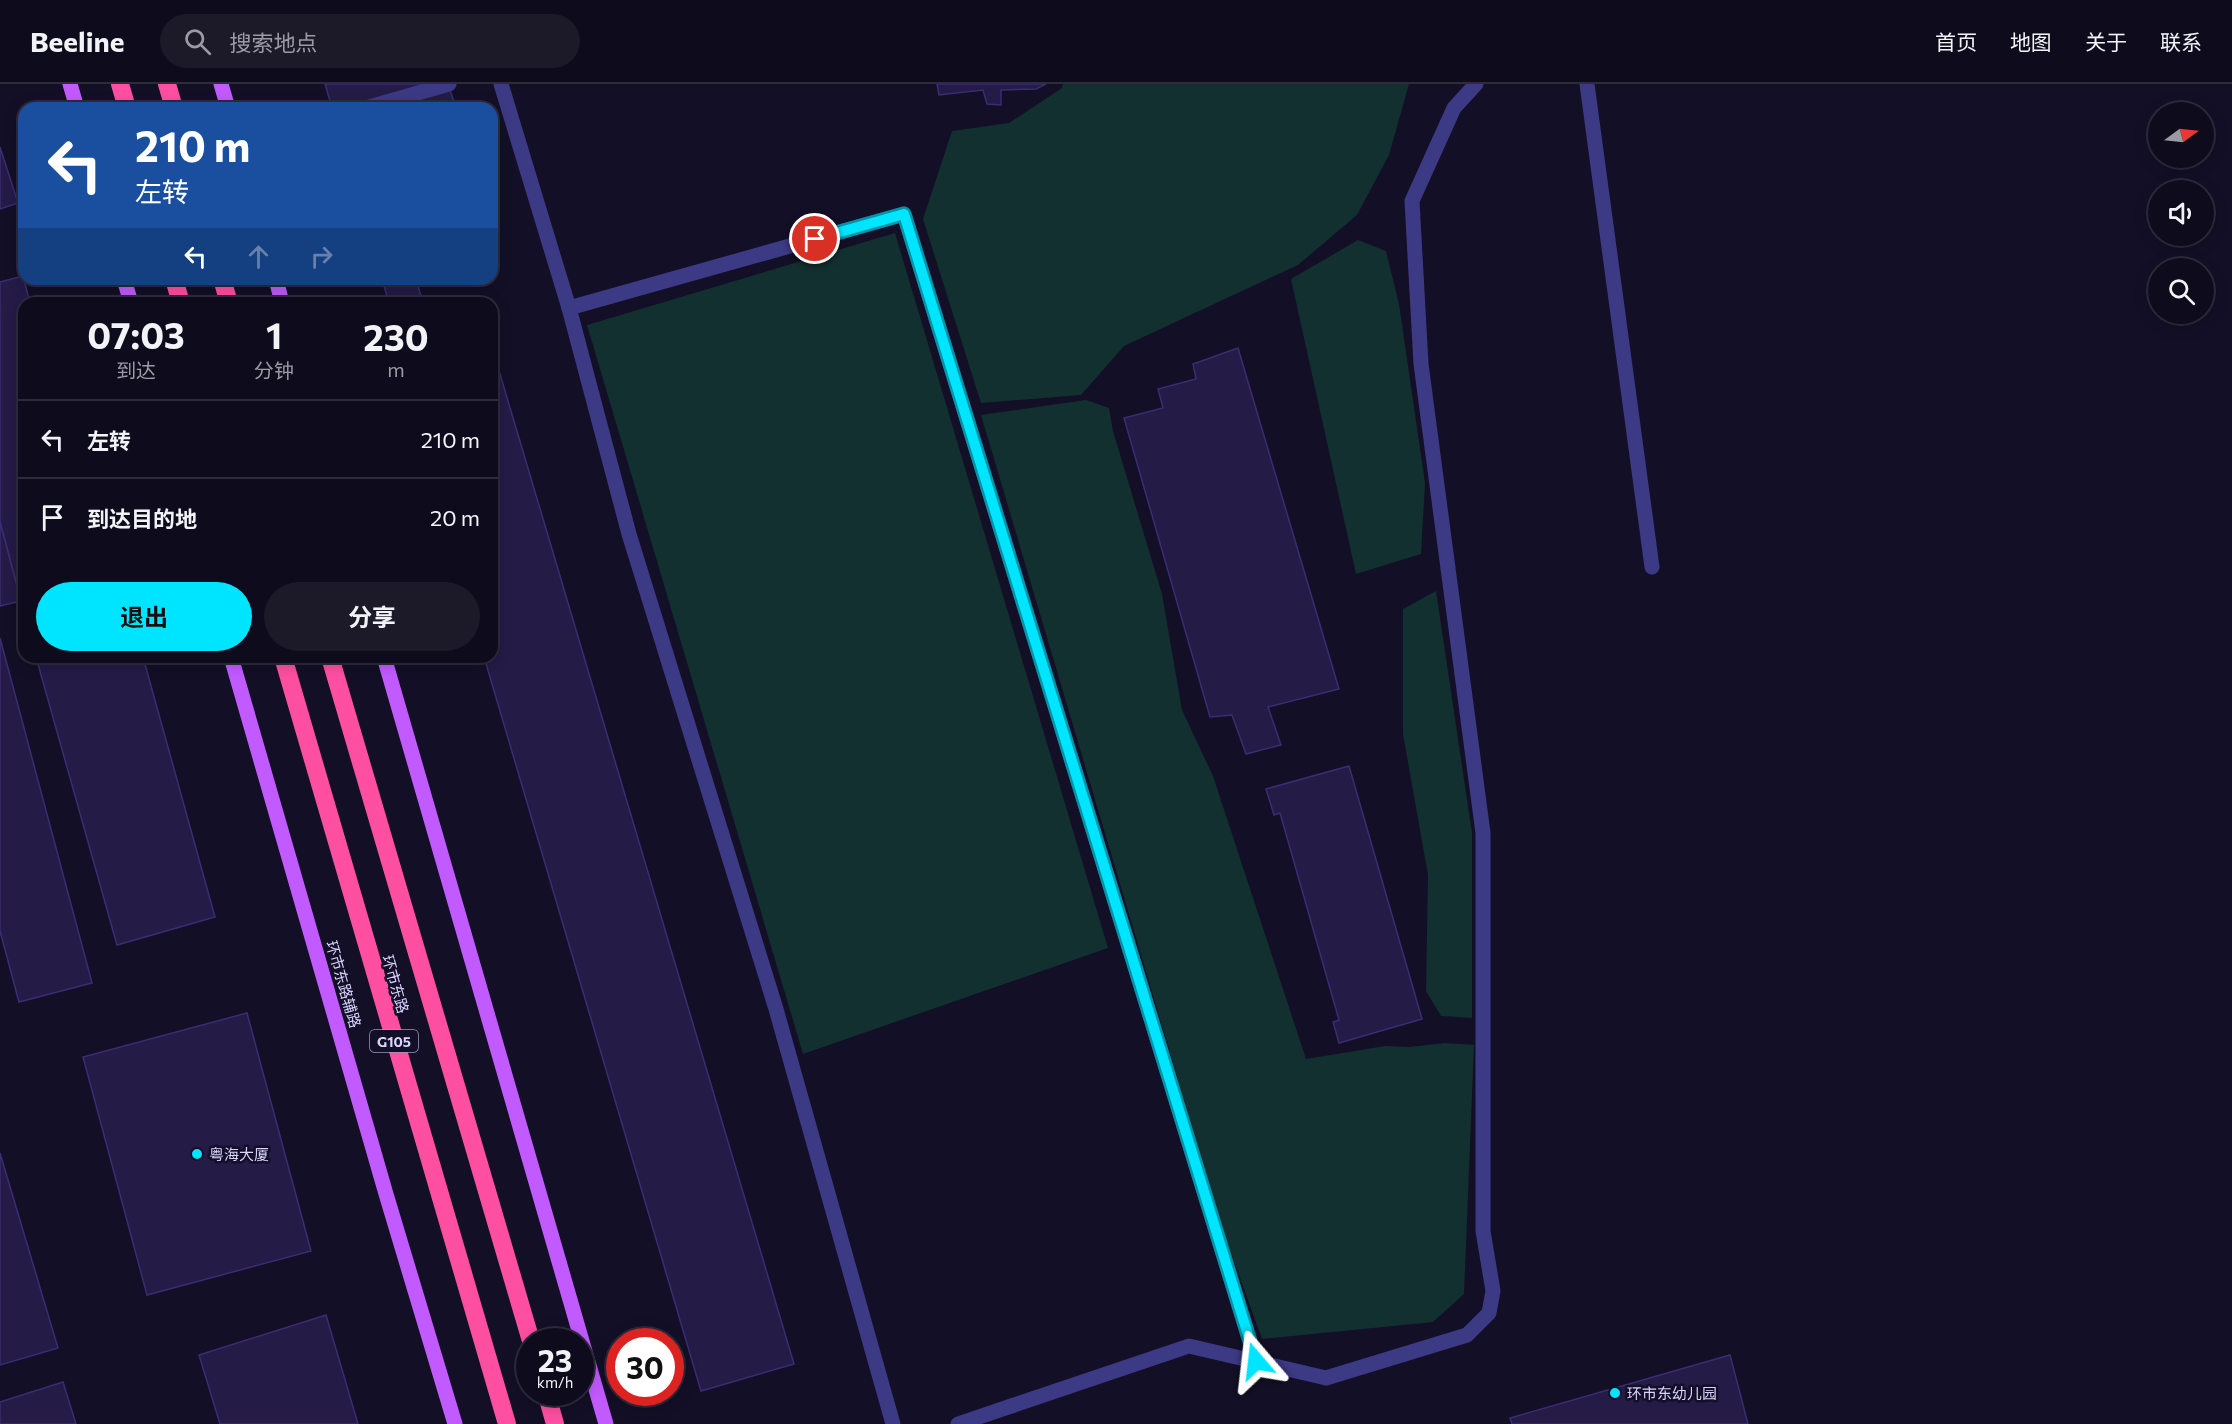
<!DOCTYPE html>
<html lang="zh">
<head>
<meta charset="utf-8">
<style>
  body { margin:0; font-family:Commissioner,"Noto Sans SC",sans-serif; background:#1c1929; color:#f1f3f6; height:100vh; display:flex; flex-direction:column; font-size:22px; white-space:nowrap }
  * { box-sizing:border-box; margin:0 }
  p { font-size:20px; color:#9b9ba3 }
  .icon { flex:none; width:33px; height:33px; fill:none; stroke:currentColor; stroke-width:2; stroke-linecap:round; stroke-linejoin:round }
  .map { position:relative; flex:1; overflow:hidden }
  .panel { position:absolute; left:18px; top:213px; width:480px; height:366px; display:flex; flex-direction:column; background:#0e0b1c; border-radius:18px; box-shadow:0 3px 15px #0003,0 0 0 2px #2e2b3b }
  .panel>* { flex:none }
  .guide { position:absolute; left:18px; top:18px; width:480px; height:183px; border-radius:18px; box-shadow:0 3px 15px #0003,0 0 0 2px #2e2b3b; background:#1a4fa0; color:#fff; overflow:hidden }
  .needle { width:39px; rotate:75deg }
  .buttons { position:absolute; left:2148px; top:18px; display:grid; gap:12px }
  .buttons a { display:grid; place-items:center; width:66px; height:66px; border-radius:50%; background:#0e0b1c; box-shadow:0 3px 15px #0003,0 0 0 2px #2e2b3b; font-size:30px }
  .speed { position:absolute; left:516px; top:1244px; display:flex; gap:12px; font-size:30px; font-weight:700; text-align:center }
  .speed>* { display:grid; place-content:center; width:78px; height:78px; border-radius:50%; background:#0e0b1c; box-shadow:0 3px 15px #0003,0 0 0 2px #2e2b3b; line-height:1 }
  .speed small { font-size:15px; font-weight:400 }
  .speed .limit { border:9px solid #d22; background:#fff; color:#111 }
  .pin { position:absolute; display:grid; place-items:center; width:51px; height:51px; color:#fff; margin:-26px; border:3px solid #fff; border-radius:50%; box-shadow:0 2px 6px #0007 }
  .me { position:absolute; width:66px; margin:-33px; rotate:343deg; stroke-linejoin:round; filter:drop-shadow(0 0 4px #0008) }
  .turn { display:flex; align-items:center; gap:21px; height:126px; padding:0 18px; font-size:27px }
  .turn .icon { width:78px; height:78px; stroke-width:2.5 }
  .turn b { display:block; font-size:42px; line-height:51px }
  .lanes { display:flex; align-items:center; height:57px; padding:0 18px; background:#0003; justify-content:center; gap:30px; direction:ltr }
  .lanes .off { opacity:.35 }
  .eta { display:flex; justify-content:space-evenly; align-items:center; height:102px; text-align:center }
  .eta b { font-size:36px; font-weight:700; line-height:42px }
  .primary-button { display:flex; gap:12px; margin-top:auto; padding:12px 18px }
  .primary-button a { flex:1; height:69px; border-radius:36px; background:#00e5ff; color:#111; font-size:24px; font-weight:700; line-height:69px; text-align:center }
  .primary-button a+a { background:#1c1929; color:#f1f3f6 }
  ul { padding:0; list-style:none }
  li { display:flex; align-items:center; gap:18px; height:78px; padding:0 18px; border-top:2px solid #2e2b3b }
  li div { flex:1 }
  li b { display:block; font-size:22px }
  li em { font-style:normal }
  header { display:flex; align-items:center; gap:36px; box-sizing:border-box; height:84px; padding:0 30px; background:#0e0b1c; border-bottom:2px solid #2e2b3b }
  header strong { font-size:28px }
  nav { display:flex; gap:33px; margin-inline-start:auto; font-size:21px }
  .search { width:420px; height:54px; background:#1c1929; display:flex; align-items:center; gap:15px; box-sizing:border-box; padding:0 21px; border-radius:33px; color:#9b9ba3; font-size:22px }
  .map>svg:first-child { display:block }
</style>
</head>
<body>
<header>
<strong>Beeline</strong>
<div class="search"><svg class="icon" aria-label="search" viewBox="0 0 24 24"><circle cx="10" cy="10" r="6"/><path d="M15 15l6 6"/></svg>搜索地点</div>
<nav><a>首页</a><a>地图</a><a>关于</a><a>联系</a></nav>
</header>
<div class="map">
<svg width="2232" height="1340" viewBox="0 0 2232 1340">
  <rect width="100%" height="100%" fill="#130f26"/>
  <!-- green -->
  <g fill="#12302f">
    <path d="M 1063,0 L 1409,0 L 1389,71 L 1357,131 L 1298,181 L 1124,262 L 1081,311 L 981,319 L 923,135 L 952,47 L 1009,39 L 1062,4 Z"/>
    <path d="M 895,149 L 1108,864 L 803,970 L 587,241 Z"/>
    <path d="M 1358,156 L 1386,167 L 1399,220 L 1425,399 L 1421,470 L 1356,490 L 1291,195 Z"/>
    <path d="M 1086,316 L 1109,324 L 1113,347 L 1162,510 L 1182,626 L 1213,692 L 1306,975 L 1385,962 L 1409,963 L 1445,959 L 1474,961 L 1464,1210 L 1433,1238 L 1262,1255 L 1222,1144 L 981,331 Z"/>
    <path d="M 1436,507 L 1472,749 L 1472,934 L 1441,932 L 1426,907 L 1428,791 L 1403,650 L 1403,525 Z"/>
  </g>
  <!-- building -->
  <g fill="#241b47" stroke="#3b2d73" stroke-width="1.5">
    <path d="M 325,0 L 448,0 L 456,24 L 332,24 Z"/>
    <path d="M 937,0 L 1046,0 L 1036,5 L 1001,6 L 1001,21 L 987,20 L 983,6 L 939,11 Z"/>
    <path d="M 0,63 L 18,119 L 0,125 Z"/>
    <path d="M 23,192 L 30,219 L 24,219 L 24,516 L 21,517 L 0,438 L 0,198 Z"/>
    <path d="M 382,195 L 416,195 L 423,219 L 389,219 Z"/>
    <path d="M 492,263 L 794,1280 L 701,1307 L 484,573 L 492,573 Z"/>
    <path d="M 1238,264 L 1339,605 L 1268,623 L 1281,661 L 1246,670 L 1232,631 L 1210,633 L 1124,334 L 1163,324 L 1158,305 L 1196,295 L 1193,280 Z"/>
    <path d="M 0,438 L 21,517 L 0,522 Z"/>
    <path d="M 0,554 L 92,899 L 19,918 L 0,847 Z"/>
    <path d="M 36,573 L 143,573 L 215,833 L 117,861 Z"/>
    <path d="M 1349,682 L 1422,935 L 1339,959 L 1333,938 L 1339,936 L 1280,729 L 1274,731 L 1266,705 Z"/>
    <path d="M 247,929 L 311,1167 L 147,1211 L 83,973 Z"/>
    <path d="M 0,1069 L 58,1264 L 0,1281 Z"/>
    <path d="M 326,1231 L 358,1340 L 220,1340 L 199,1271 Z"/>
    <path d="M 1730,1271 L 1748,1340 L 1512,1340 L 1510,1334 Z"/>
    <path d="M 63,1298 L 76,1340 L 0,1340 L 0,1318 Z"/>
  </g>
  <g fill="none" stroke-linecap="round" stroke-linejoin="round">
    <!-- minor -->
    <g stroke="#3d3a85" stroke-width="15">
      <path d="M 501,0 L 569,224 L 904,130 L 1256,1277"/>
      <path d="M 1587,0 L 1652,483"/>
      <path d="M 366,24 L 449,0"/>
      <path d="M 569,224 L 629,450 L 776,925 L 893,1340"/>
      <path d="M 958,1340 L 1189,1262 L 1326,1294 L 1467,1251 L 1489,1229 L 1493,1207 L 1483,1147 L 1483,749 L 1421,280 L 1412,117 L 1454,24 L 1476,0"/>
    </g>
    <!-- major -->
    <g stroke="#c25bff" stroke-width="15">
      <path d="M 70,0 L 77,24"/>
      <path d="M 221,0 L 228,24"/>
      <path d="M 124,195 L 131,219"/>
      <path d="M 276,195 L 282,219"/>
      <path d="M 231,573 L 386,1110 L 455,1340"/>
      <path d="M 384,573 L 606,1340"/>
    </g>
    <!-- highway -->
    <g stroke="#ff4fa3" stroke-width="18">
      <path d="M 120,0 L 127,24"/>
      <path d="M 167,0 L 174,24"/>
      <path d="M 174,195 L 181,219"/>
      <path d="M 222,195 L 229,219"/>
      <path d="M 283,573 L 507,1340"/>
      <path d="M 330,573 L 531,1257"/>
      <path d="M 546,1308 L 555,1340"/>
    </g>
  </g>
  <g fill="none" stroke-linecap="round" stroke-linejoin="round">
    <defs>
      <path id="route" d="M 815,155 L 904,130 L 1256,1277"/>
    </defs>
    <!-- route casing -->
    <use href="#route" stroke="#0095a6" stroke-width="15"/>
    <!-- route -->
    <use href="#route" stroke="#00e5ff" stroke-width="10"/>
  </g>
  <!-- markers -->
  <g fill="#00e5ff" stroke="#130f26" stroke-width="2">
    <circle cx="197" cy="1070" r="6"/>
    <circle cx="1615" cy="1309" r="6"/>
  </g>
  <g text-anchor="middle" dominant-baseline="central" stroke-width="5" stroke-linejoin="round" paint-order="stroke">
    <!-- shield labels -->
    <rect fill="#130f26" stroke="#9e99be" stroke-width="1.5" x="370" y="946" width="48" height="22" rx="4.5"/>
    <g font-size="14" font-weight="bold" fill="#d9d4ff">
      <text x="394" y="957">G105</text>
    </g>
    <!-- street labels -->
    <g font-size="15" fill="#d9d4ff" stroke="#130f26">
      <text transform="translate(344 900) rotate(74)">环市东路辅路</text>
      <text transform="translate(396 900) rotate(74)">环市东路</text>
    </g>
    <!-- poi labels -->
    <g font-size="15" fill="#d9d4ff" stroke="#130f26" text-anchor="start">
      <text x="209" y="1070">粤海大厦</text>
      <text x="1627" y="1309">环市东幼儿园</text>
    </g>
  </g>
</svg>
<div class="buttons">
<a><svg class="needle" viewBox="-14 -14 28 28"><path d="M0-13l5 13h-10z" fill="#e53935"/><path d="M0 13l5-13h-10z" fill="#9b9ba3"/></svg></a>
<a><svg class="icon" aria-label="sound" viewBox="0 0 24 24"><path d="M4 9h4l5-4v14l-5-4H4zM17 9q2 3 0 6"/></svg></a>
<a><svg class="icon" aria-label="search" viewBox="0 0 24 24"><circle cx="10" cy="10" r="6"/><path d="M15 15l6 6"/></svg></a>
</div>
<div class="speed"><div>23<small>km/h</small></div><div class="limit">30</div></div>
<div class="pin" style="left:815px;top:155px;background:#d93025"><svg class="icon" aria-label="arrive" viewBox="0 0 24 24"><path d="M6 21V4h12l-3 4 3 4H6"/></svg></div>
<svg class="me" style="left:1256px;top:1277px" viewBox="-20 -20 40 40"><path d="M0-17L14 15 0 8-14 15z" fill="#00e5ff" stroke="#fff" stroke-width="4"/></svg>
<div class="guide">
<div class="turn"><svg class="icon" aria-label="left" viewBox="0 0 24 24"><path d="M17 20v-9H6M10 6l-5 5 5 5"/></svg><div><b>210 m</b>左转</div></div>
<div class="lanes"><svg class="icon" aria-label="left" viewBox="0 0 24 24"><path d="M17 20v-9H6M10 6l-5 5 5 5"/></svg><svg class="icon off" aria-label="ahead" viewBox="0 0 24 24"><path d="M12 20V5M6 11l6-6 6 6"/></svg><svg class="icon off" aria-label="right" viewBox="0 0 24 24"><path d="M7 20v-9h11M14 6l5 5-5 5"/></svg></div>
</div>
<section class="panel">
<div class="eta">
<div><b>07:03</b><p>到达</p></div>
<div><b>1</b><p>分钟</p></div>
<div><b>230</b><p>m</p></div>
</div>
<ul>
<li><svg class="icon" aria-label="left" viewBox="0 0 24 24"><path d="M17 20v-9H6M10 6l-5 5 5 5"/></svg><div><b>左转</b></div><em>210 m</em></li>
<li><svg class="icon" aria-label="arrive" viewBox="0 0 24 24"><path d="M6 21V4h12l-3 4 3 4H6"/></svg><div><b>到达目的地</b></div><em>20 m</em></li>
</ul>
<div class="primary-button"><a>退出</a><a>分享</a></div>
</section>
</div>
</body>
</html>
